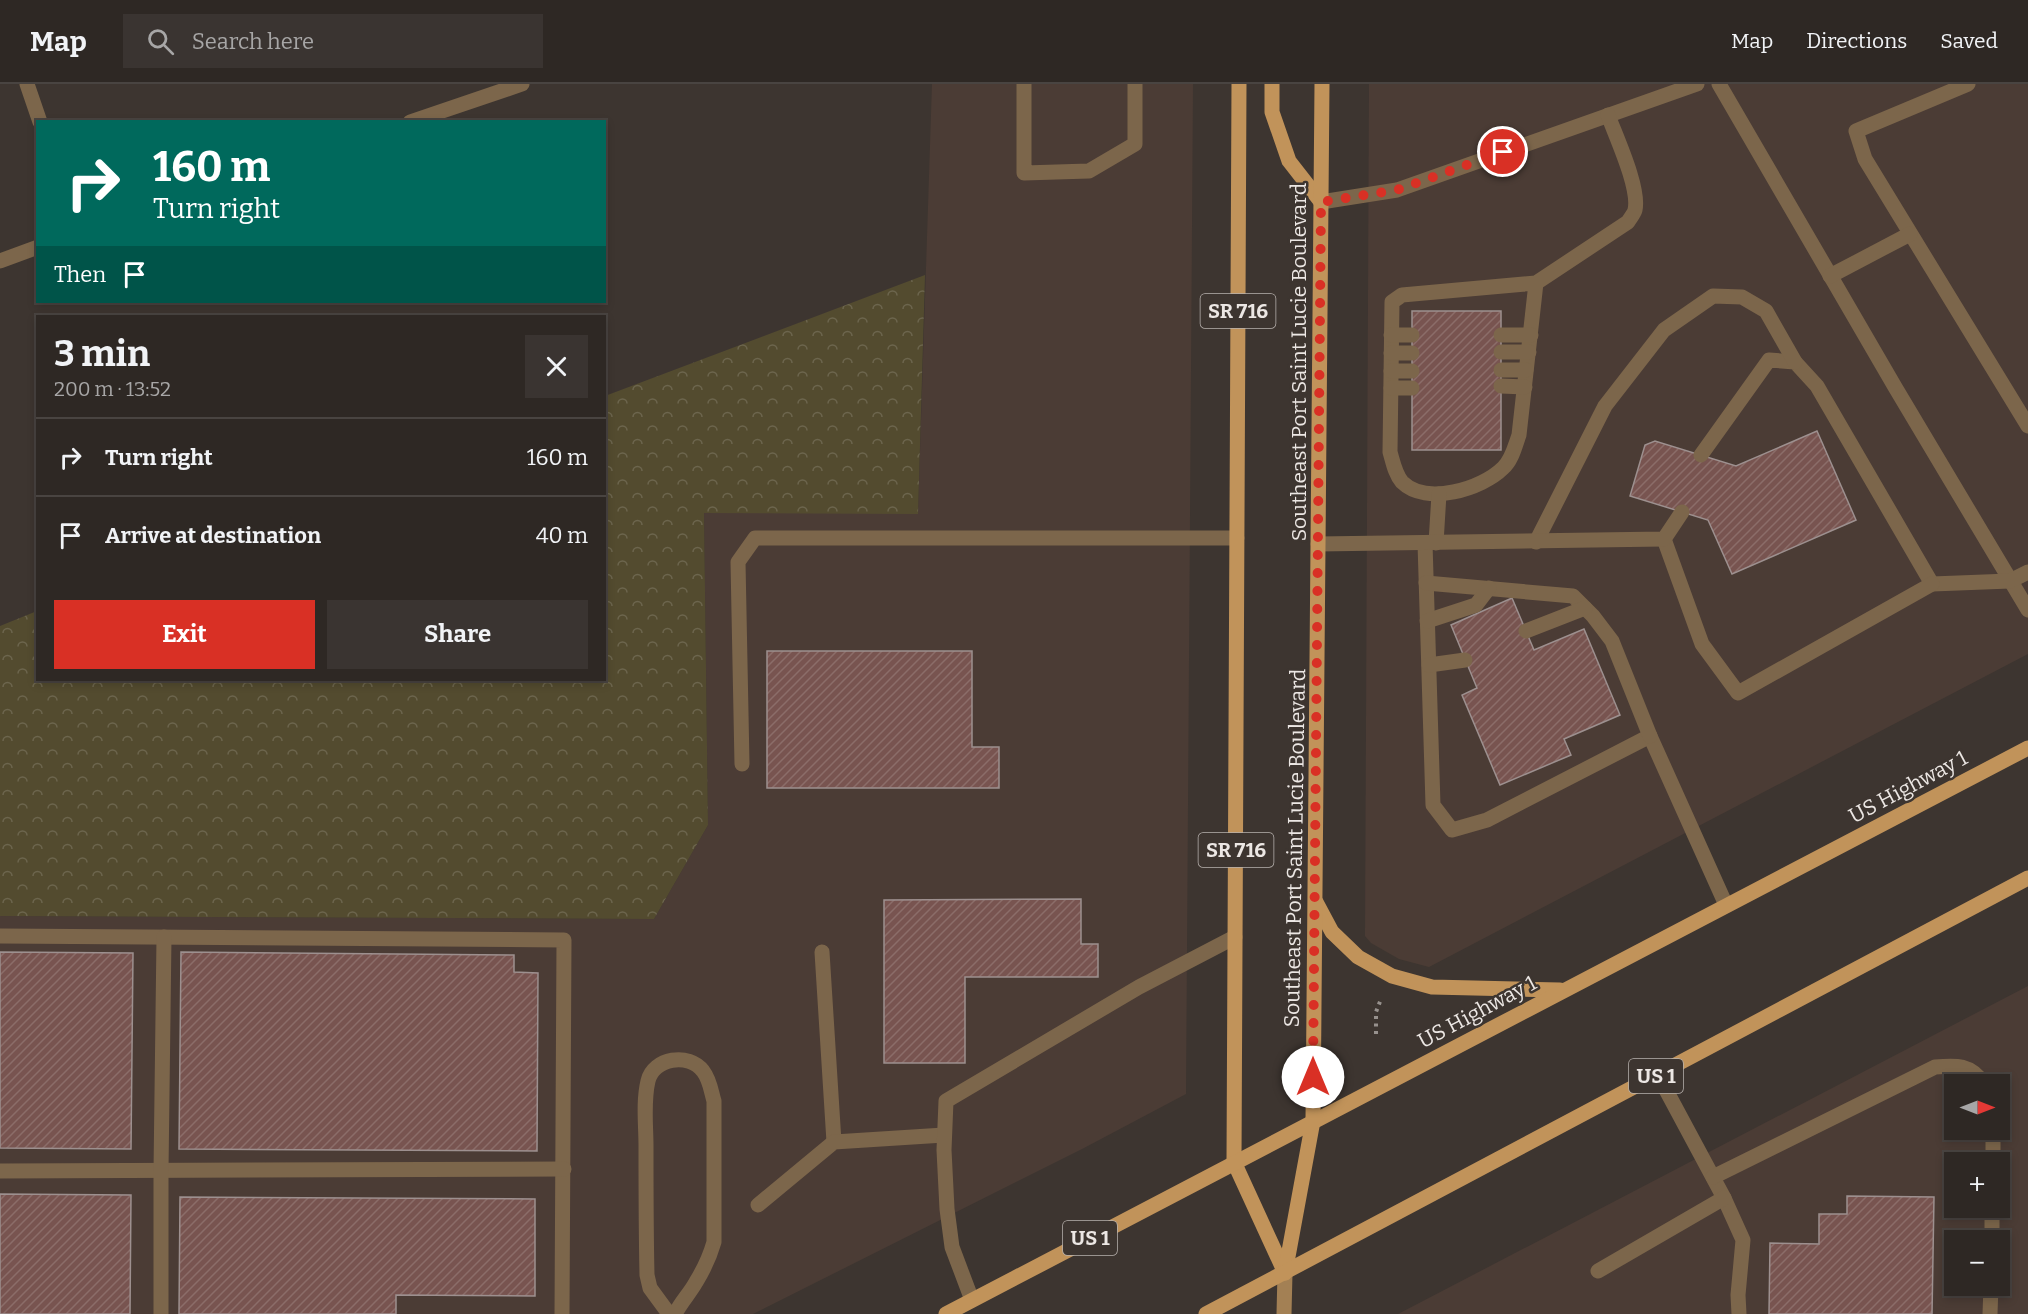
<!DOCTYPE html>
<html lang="en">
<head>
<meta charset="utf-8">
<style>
  body { margin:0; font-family:Bitter,serif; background:#3a3431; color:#f1f3f6; height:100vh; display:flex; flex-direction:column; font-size:22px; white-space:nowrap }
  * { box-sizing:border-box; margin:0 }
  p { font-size:20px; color:#a7a6a6 }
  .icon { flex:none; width:33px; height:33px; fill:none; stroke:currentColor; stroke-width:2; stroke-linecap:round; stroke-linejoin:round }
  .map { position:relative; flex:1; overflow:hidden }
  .details { position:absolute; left:36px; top:231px; width:570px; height:366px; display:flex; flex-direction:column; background:#2e2824; border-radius:0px; box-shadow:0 3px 9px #0003,0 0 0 2px #494441 }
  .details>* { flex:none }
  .hud { position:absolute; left:36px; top:36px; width:570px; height:183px; border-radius:0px; box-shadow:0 3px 9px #0003,0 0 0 2px #494441; background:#00695c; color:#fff; overflow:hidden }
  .needle { width:39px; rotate:90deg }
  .tools { position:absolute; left:1944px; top:990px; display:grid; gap:12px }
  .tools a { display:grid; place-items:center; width:66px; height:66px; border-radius:0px; background:#2e2824; box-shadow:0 3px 9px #0003,0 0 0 2px #494441; font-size:30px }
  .pin { position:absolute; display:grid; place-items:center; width:51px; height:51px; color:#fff; margin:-26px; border:3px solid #fff; border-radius:50%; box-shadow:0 2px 6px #0007 }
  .me { position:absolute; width:66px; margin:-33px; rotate:0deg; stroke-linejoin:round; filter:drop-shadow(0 0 4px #0008) }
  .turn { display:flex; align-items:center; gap:21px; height:126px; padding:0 18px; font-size:27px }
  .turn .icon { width:78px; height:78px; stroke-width:2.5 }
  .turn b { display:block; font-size:42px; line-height:51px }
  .then { display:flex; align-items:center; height:57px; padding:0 18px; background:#0003; gap:12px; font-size:22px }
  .round { display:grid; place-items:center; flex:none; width:63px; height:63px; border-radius:0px; background:#3a3431 }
  .head { display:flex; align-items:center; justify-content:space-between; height:102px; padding:0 18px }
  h1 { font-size:36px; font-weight:700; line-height:45px }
  .primary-button { display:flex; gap:12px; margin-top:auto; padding:12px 18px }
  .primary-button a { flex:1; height:69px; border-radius:0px; background:#d93025; color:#fff; font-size:24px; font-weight:700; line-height:69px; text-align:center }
  .primary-button a+a { background:#3a3431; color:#f1f3f6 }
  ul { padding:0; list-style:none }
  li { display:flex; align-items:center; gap:18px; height:78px; padding:0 18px; border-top:2px solid #494441 }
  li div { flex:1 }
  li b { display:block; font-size:22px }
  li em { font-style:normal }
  header { display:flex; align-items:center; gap:36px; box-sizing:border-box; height:84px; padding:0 30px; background:#2e2824; border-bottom:2px solid #494441 }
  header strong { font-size:28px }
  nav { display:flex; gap:33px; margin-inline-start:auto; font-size:21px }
  .search { width:420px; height:54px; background:#3a3431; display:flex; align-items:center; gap:15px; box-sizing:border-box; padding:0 21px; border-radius:0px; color:#a7a6a6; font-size:22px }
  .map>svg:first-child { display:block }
</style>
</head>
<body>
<header>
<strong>Map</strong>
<div class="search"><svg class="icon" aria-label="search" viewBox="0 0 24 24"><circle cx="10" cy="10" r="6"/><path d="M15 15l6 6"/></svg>Search here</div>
<nav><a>Map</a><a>Directions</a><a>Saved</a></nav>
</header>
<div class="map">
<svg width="2028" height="1230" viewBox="0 0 2028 1230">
  <defs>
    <pattern id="forest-crowns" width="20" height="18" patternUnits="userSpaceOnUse" patternTransform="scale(1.5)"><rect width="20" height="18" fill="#534b2f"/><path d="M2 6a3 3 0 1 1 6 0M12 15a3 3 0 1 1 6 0" fill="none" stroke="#6c654d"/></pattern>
    <pattern id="building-hatch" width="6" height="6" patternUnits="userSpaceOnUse" patternTransform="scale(1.5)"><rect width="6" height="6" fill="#785450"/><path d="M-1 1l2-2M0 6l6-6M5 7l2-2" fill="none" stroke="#8b6d69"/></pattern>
  </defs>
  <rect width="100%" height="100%" fill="#3d3530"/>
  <!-- built -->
  <g fill="#4b3c35" fill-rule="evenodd">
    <path d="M 932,0 L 1193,0 L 1186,1010 L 1084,1064 L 753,1230 L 0,1230 L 0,832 L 654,835 L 708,741 L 704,429 L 918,429 Z"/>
    <path d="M 1369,0 L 2028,0 L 2028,570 L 1429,883 L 1399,875 L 1371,859 L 1365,852 Z"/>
    <path d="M 2028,902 L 2028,1230 L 1398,1230 ZM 1954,1000 L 2000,1000 L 2000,1046 L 1954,1046 ZM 1954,1078 L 2000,1078 L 2000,1124 L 1954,1124 ZM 1954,1156 L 2000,1156 L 2000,1202 L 1954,1202 Z"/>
  </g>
  <!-- forest -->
  <path fill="url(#forest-crowns)" d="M 925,191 L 918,430 L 704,429 L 708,741 L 654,835 L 0,832 L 0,542 L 37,527 L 38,596 L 604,596 L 605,312 Z"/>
  <!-- building -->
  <g fill="url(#building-hatch)" stroke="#9d908f" stroke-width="1.5">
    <rect x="1412" y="227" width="89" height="139"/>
    <path d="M 1817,347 L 1856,436 L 1732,490 L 1708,436 L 1630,412 L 1645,361 L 1655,357 L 1736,382 Z"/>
    <path d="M 1512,514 L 1534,566 L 1584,545 L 1620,631 L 1564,655 L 1571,671 L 1500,701 L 1462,611 L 1477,604 L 1451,541 Z"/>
    <path d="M 767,567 L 972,567 L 972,663 L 999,663 L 999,704 L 767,704 Z"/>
    <path d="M 1081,815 L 1081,860 L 1098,860 L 1098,893 L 965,893 L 965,979 L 884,979 L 884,816 Z"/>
    <path d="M 0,868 L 133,869 L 131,1065 L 0,1064 Z"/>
    <path d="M 181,868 L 514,871 L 514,888 L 538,889 L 537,1067 L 179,1065 Z"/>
    <path d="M 0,1110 L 131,1111 L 130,1230 L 0,1230 Z"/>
    <path d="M 1847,1112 L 1934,1113 L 1932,1230 L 1769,1230 L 1770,1159 L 1819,1160 L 1819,1130 L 1847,1130 Z"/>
    <path d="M 180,1113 L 535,1115 L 535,1212 L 396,1211 L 396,1230 L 179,1230 Z"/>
  </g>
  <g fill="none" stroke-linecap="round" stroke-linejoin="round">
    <!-- path -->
    <path stroke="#97918d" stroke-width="4" stroke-dasharray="3 4.5" stroke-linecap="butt" d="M 1376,950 L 1376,928 L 1381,915"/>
    <!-- lane -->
    <g stroke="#7c664b" stroke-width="15">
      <path d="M 1024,0 L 1024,89 L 1089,87 L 1135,60 L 1135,0"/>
      <path d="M 1719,0 L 1895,303 L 2028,526"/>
      <path d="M 1968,0 L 1856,47 L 1865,75 L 2028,342"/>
      <path d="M 1321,118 L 1397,106 L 1697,0"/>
      <path d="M 1830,192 L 1910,150"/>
      <path d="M 1536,199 L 1519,351 C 1515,362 1512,376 1503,384 C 1482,405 1426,422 1402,398 C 1395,390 1393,378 1390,368 L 1392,218 L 1402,211 L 1536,199 L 1628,138 C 1630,134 1634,130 1635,126 C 1640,104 1616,53 1608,31"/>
      <path d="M 1391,251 L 1412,251"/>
      <path d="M 1501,251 L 1531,251"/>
      <path d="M 1501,268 L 1529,268"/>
      <path d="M 1391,269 L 1412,269"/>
      <path d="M 1501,286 L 1526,286"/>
      <path d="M 1391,287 L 1412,287"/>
      <path d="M 1501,302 L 1525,303"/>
      <path d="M 1391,304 L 1412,304"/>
      <path d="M 1701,371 L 1769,276 L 1795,278 L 1817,302 L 1932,500 L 2010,497 L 2028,488"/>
      <path d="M 1664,455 L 1702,560 L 1738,609 L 1932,500"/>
      <path d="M 1536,458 L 1605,322 L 1664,246 L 1713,212 L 1742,213 L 1766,227 L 1795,278"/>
      <path d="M 1425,459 L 1433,721 L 1452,746 L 1487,736 L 1650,652 L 1726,821"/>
      <path d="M 1436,459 L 1439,410"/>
      <path d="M 1318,460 L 1664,455 L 1682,428"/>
      <path d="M 1426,499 L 1573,512 L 1593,532 L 1612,557 L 1650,652"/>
      <path d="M 1427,537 L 1476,521 L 1489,504"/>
      <path d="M 1526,547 L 1585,524"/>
      <path d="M 1429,581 L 1465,576"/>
      <path d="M 742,680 L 738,478 L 755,454 L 1237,454"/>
      <path d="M 0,852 L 564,856 L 562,1230"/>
      <path d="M 822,868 L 834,1058"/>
      <path d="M 1658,991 L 1724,1114 L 1743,1156 L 1738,1211 L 1739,1230"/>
      <path d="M 1993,1078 L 1993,1046"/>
      <path d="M 0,1087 L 564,1085"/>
      <path d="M 1713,1093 L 1935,983 C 1956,981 1971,980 1984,1000"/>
      <path d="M 758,1121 L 834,1058 L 944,1051"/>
      <path d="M 1992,1156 L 1992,1124"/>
      <path d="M 1598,1187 L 1724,1114"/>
      <path d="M 972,1216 L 952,1163 L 947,1125 L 944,1066 L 946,1017 L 1139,903 L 1235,853"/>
      <path d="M 161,1230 L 161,1087 L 164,853"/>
      <path d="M 669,1230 L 650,1204 L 647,1191 C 646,1148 646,1105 646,1062 C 646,1041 643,1018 648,997 C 653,974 689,968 703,987 C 710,996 711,1007 714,1017 L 714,1158 C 710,1172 704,1185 696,1198 C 690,1209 681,1218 675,1230"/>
      <path d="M 1990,1230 L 1991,1202"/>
    </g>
    <!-- street -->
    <g stroke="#7c664b" stroke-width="15">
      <path d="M 27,0 L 40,38"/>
      <path d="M 410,38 L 522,0"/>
      <path d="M 0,177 L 38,163"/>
    </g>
    <!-- secondary -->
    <path stroke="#a38054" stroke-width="15" d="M 1284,1230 L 1285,1189"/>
    <!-- primary -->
    <g stroke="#c1935a" stroke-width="15">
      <path d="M 1239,0 L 1234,1078 L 1285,1189"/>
      <path d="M 1272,0 L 1272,28 L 1289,77 L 1321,118"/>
      <path d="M 1316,818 L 1332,848 L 1358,873 L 1392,892 L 1432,903 L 1560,906"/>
      <path d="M 1285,1189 L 1313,1037 L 1322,0"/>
      <path d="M 946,1230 L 2028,664"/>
      <path d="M 1206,1230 L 2028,794"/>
    </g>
  </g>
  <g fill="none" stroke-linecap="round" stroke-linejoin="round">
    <!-- route -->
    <path stroke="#d93025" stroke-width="10" stroke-dasharray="0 18" d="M 1313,993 L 1321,118 L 1397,106 L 1503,68"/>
  </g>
  <g text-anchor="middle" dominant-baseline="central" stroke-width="5" stroke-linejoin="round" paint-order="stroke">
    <!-- shield labels -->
    <g fill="#3d3530" stroke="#b8b2ae" stroke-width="1.5">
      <rect x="1200.5" y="210" width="75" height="34" rx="4.5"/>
      <rect x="1198.5" y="749" width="75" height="34" rx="4.5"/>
      <rect x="1629" y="975" width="54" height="34" rx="4.5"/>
      <rect x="1063" y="1137" width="54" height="34" rx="4.5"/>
    </g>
    <g font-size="20" font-weight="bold" fill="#ece7e4">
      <text x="1238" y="227">SR 716</text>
      <text x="1236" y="766">SR 716</text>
      <text x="1656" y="992">US 1</text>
      <text x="1090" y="1154">US 1</text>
    </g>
    <!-- street labels -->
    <g font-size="21" fill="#ece7e4" stroke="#3d3530">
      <text transform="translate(1299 278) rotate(-90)">Southeast Port Saint Lucie Boulevard</text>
      <text transform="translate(1908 703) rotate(-28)">US Highway 1</text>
      <text transform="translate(1295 764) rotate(-89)">Southeast Port Saint Lucie Boulevard</text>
      <text transform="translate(1477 928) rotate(-28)">US Highway 1</text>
    </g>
  </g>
</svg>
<div class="tools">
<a><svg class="needle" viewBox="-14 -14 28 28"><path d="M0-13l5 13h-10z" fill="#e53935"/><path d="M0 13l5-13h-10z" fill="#a7a6a6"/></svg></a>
<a>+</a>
<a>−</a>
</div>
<div class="pin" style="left:1503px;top:68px;background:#d93025"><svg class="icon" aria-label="arrive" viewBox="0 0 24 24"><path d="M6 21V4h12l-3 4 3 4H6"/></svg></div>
<svg class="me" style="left:1313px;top:993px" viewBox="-20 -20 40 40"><circle r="19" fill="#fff"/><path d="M0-13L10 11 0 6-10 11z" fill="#d93025"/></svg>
<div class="hud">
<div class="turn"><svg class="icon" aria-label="right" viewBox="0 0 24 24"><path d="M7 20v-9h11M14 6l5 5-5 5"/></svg><div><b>160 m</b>Turn right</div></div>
<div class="then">Then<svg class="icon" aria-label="arrive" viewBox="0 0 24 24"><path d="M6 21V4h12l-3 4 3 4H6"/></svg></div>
</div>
<section class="details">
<div class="head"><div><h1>3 min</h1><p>200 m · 13:52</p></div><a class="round"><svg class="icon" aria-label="close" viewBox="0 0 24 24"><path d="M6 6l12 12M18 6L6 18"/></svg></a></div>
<ul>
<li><svg class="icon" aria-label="right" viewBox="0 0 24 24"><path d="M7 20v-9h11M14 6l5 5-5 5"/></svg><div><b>Turn right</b></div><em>160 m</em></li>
<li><svg class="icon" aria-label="arrive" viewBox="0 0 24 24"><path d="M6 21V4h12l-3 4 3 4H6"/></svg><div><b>Arrive at destination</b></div><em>40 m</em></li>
</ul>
<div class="primary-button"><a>Exit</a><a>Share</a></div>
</section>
</div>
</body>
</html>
